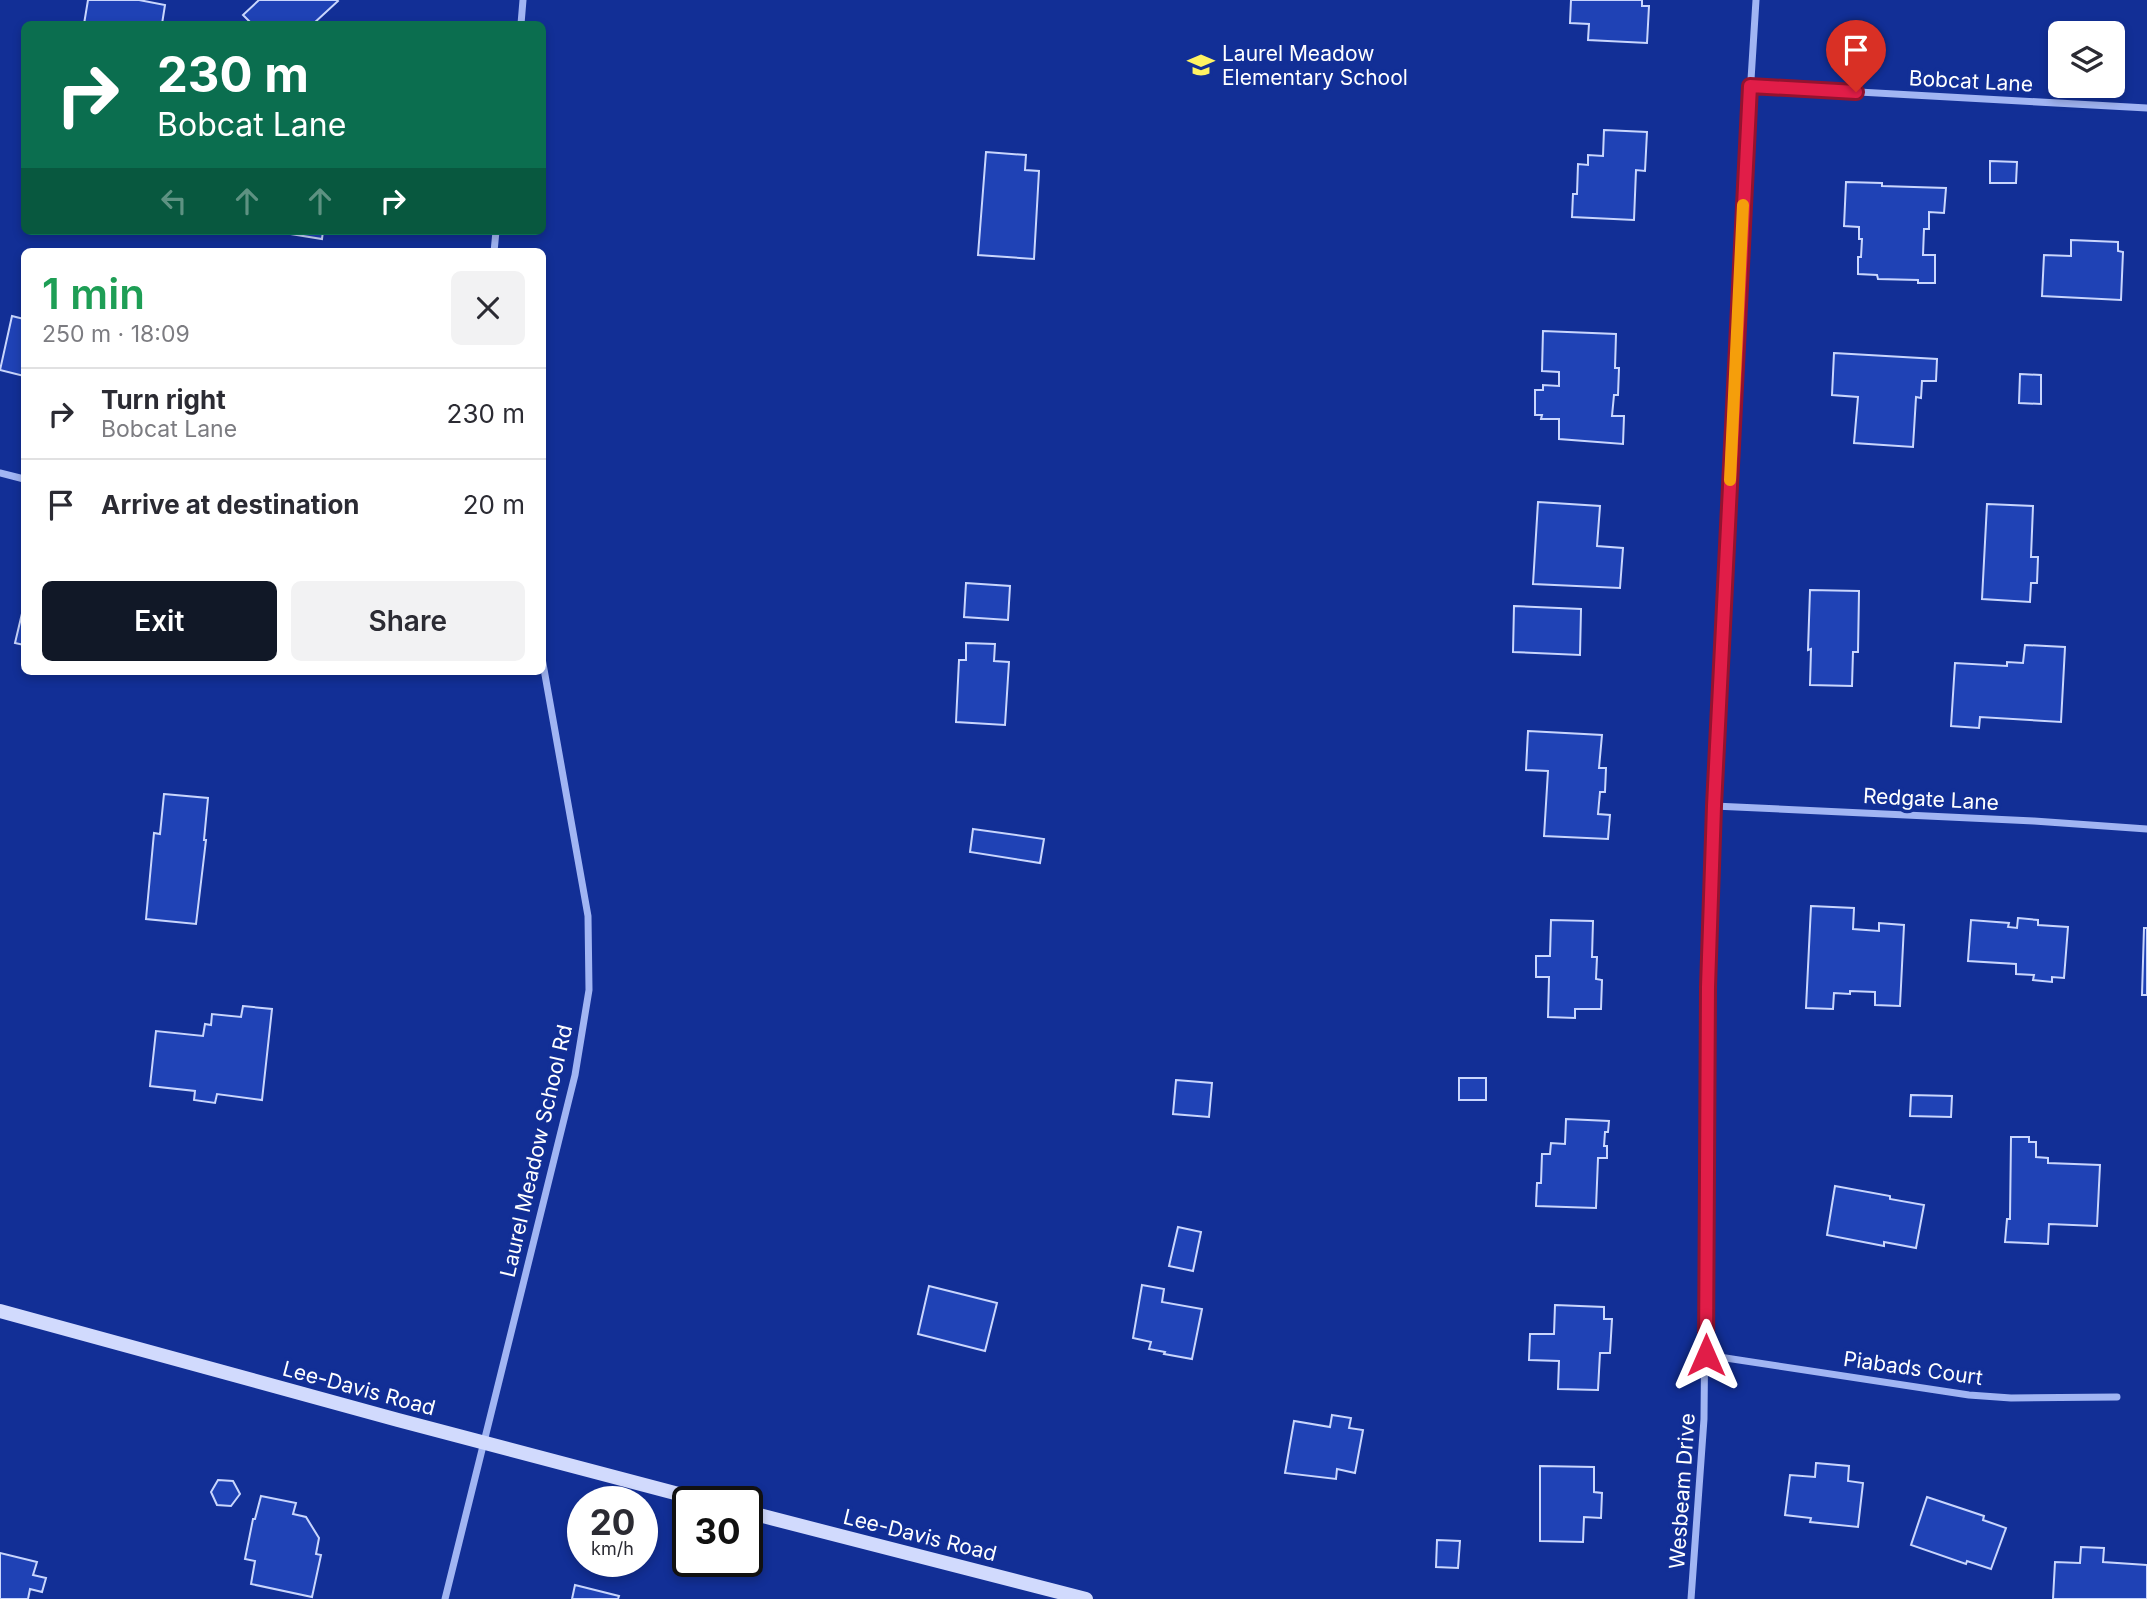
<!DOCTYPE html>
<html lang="en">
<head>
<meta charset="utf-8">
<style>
  body { margin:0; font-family:Inter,sans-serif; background:#f2f2f3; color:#2b2b33; height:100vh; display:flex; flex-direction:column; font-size:26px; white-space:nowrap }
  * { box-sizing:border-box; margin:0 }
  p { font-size:23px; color:#7c7c81 }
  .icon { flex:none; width:38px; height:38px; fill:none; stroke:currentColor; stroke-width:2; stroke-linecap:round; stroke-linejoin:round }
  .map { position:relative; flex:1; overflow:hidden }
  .drawer { position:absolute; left:21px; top:248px; width:525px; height:427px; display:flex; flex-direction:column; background:#fff; border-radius:10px; box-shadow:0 4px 10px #0003 }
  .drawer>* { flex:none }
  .banner { position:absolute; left:21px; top:21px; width:525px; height:214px; border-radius:10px; box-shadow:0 4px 10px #0003; background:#0b6e4f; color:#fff; overflow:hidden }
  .fabs { position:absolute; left:2048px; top:21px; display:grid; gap:14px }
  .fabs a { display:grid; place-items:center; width:77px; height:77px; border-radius:10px; background:#fff; box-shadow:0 4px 10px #0003; font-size:35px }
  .speed { position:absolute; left:567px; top:1486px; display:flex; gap:14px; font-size:35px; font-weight:700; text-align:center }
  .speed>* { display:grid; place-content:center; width:91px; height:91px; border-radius:50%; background:#fff; box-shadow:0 4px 10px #0003; line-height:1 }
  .speed small { font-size:18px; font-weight:400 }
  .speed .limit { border:4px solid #111; border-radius:10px; background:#fff; color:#111 }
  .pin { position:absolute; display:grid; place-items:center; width:60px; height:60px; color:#fff; margin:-72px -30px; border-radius:50% 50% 50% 0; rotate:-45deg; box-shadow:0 0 7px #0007 }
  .pin .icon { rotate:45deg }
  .me { position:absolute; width:77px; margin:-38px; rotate:0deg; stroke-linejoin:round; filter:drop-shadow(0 0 5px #0008) }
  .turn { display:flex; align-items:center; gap:24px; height:147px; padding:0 21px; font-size:32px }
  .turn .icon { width:91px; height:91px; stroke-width:2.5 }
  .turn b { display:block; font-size:49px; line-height:60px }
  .lanes { display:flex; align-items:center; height:66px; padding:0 21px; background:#0003; justify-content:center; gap:35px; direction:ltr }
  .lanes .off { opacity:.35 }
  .round { display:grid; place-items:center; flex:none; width:74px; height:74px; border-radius:10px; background:#f2f2f3 }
  .headline { display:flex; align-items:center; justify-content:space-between; height:119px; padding:0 21px }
  h1 { font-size:42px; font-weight:600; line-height:52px; color:#1e9e55 }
  .primary-button { display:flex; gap:14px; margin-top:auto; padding:14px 21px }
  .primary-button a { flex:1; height:80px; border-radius:10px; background:#111827; color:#fff; font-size:28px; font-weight:600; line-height:80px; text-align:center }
  .primary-button a+a { background:#f2f2f3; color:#2b2b33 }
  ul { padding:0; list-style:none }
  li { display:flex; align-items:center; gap:21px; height:91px; padding:0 21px; border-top:2px solid #e1e1e2 }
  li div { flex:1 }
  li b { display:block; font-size:26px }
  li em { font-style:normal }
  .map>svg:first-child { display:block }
</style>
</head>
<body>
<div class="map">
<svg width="2147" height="1599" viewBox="0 0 2147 1599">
  <rect width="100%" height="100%" fill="#122f96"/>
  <!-- building -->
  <g fill="#1f42b5" stroke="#c9d6fd" stroke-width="2">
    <path d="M 88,0 L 139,0 L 165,5 L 162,24 L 84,24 Z"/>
    <path d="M 259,0 L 337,0 L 338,1 L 313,24 L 252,24 L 243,15 Z"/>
    <path d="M 1571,0 L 1642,0 L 1642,6 L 1649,6 L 1647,43 L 1588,40 L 1589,24 L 1570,23 Z"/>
    <path d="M 1604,130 L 1647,132 L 1645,171 L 1636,170 L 1634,220 L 1572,217 L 1573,194 L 1577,194 L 1578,164 L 1588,165 L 1588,155 L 1603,156 Z"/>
    <path d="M 986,152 L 1026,155 L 1025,170 L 1039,171 L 1034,259 L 978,255 Z"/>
    <path d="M 1990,161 L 2017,162 L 2016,183 L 1990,183 Z"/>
    <path d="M 1846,182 L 1882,183 L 1882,186 L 1946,188 L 1944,213 L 1929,212 L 1929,229 L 1924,229 L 1923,255 L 1935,255 L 1935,283 L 1918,283 L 1918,280 L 1878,279 L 1877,275 L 1858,274 L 1858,257 L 1861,257 L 1862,239 L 1859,239 L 1859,227 L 1844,226 Z"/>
    <path d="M 272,231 L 323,231 L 322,239 Z"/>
    <path d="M 2071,240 L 2118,242 L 2118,251 L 2123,252 L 2121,300 L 2042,296 L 2044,255 L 2071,256 Z"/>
    <path d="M 12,316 L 24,319 L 24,376 L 0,370 Z"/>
    <path d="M 1543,331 L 1616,334 L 1615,368 L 1619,368 L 1618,395 L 1614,395 L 1612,416 L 1624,416 L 1623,444 L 1559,439 L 1559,419 L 1541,419 L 1542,415 L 1535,415 L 1535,390 L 1543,390 L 1543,385 L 1559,386 L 1559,372 L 1542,371 Z"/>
    <path d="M 1834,353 L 1937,359 L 1936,381 L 1922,381 L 1921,398 L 1916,397 L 1913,447 L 1854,443 L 1858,397 L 1832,395 Z"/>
    <path d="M 2020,374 L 2041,375 L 2041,404 L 2019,403 Z"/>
    <path d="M 1538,502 L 1600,506 L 1597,546 L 1623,548 L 1620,588 L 1533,584 Z"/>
    <path d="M 1987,504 L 2033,506 L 2031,557 L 2038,557 L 2037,583 L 2031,583 L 2030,602 L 1982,599 Z"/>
    <path d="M 966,583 L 1010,586 L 1008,620 L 964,617 Z"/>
    <path d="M 1810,590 L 1859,591 L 1858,652 L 1853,652 L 1852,686 L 1810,685 L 1811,649 L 1808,650 Z"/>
    <path d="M 24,605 L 24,645 L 15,643 Z"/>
    <path d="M 1514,606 L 1581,609 L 1580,655 L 1513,652 Z"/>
    <path d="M 966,643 L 995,644 L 994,661 L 1009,662 L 1005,725 L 956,722 L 959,660 L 966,660 Z"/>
    <path d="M 2025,645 L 2065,647 L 2061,722 L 1980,717 L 1979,728 L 1951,726 L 1955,663 L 2007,666 L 2007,662 L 2023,663 Z"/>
    <path d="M 1528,731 L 1602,735 L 1599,768 L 1606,768 L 1605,792 L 1600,792 L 1598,814 L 1610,815 L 1608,839 L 1544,836 L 1548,771 L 1526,770 Z"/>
    <path d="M 164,794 L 208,798 L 204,840 L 206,840 L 196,924 L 146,919 L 154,833 L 160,834 Z"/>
    <path d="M 973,829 L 1044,839 L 1040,863 L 970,852 Z"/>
    <path d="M 1811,906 L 1854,908 L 1853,929 L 1879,931 L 1879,923 L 1904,925 L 1900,1006 L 1875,1005 L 1875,992 L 1850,991 L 1850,994 L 1834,993 L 1833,1009 L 1806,1008 Z"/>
    <path d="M 2018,918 L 2038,920 L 2038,925 L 2068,927 L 2064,978 L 2052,977 L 2052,982 L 2033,980 L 2034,975 L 2016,974 L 2016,964 L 1968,961 L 1971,920 L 2009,923 L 2008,927 L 2017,928 Z"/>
    <path d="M 1551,920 L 1593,921 L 1592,957 L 1597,957 L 1596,979 L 1602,980 L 1601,1009 L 1575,1009 L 1575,1018 L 1548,1017 L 1549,977 L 1536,977 L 1536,956 L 1550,956 Z"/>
    <path d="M 2144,928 L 2147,928 L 2147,995 L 2142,995 Z"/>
    <path d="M 243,1006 L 272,1009 L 262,1100 L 217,1094 L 215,1103 L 194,1100 L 195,1091 L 150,1086 L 156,1031 L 203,1036 L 205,1024 L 211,1025 L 212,1014 L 241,1017 Z"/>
    <rect x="1459" y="1078" width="27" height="22"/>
    <path d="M 1176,1080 L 1212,1083 L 1209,1117 L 1173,1114 Z"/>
    <path d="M 1911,1095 L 1952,1096 L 1951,1117 L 1910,1116 Z"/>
    <path d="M 1566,1119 L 1609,1121 L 1608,1132 L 1605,1132 L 1604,1146 L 1607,1146 L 1607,1158 L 1598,1158 L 1596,1208 L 1536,1206 L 1537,1183 L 1541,1183 L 1542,1154 L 1550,1154 L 1551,1143 L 1565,1144 Z"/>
    <path d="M 2011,1137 L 2029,1137 L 2029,1142 L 2036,1142 L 2036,1157 L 2048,1158 L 2048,1163 L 2100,1165 L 2097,1226 L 2049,1224 L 2048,1244 L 2005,1242 L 2007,1219 L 2010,1219 Z"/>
    <path d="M 1835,1186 L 1890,1196 L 1890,1199 L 1924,1205 L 1916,1248 L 1884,1242 L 1884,1246 L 1827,1235 Z"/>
    <path d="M 1178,1227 L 1201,1232 L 1193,1271 L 1169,1266 Z"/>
    <path d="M 1142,1285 L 1164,1289 L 1162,1302 L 1202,1309 L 1192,1359 L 1164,1354 L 1165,1352 L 1149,1349 L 1151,1342 L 1133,1338 Z"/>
    <path d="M 929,1286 L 997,1303 L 985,1351 L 918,1334 Z"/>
    <path d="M 1555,1305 L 1604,1307 L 1604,1319 L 1612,1319 L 1610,1353 L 1600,1353 L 1598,1390 L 1558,1389 L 1559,1361 L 1529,1360 L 1530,1334 L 1554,1334 Z"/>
    <path d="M 1332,1415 L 1351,1418 L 1349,1428 L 1363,1430 L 1355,1473 L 1337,1469 L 1336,1479 L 1285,1473 L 1294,1421 L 1330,1427 Z"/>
    <path d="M 1816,1463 L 1849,1466 L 1848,1481 L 1863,1483 L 1858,1527 L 1810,1522 L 1811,1518 L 1785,1515 L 1790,1475 L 1815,1477 Z"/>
    <path d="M 1540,1466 L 1594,1467 L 1594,1492 L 1602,1493 L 1601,1518 L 1584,1517 L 1583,1542 L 1540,1541 Z"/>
    <path d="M 218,1480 L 233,1481 L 240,1494 L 231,1506 L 217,1505 L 211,1492 Z"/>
    <path d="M 261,1496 L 296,1503 L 293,1514 L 306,1517 L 319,1538 L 316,1554 L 321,1555 L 312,1597 L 251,1584 L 255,1561 L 245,1559 L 253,1519 L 255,1519 Z"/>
    <path d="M 1927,1497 L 1984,1516 L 1983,1520 L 2006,1528 L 1991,1569 L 1967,1561 L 1966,1564 L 1911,1545 Z"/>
    <path d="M 1437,1540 L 1460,1541 L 1458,1568 L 1436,1567 Z"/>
    <path d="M 2081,1547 L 2104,1548 L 2103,1562 L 2147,1565 L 2147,1599 L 2053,1599 L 2055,1562 L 2080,1563 Z"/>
    <path d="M 0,1553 L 37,1562 L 33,1575 L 46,1578 L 42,1592 L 30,1589 L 28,1599 L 0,1599 Z"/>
    <path d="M 575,1585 L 619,1596 L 618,1599 L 572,1599 Z"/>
  </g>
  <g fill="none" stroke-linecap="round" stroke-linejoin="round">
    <!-- minor -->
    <g stroke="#a1b5f3" stroke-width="7">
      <path d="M 521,24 L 523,0"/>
      <path d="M 1750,86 L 2147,108"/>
      <path d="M 494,252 L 496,231"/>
      <path d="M 0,473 L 24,479"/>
      <path d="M 1714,806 L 2034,821 L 2147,829"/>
      <path d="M 1706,1355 L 1969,1395 L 2011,1398 L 2117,1397"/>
      <path d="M 445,1599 L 575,1075 L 589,990 L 588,916 L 542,658"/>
      <path d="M 1691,1599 L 1704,1419 L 1708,987 L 1714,806 L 1744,191 L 1756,0"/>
    </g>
    <!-- secondary -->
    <g stroke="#d1dafd" stroke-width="14">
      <path d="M 0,1311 L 398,1420 L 709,1502"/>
      <path d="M 747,1512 L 1086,1599"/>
    </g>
  </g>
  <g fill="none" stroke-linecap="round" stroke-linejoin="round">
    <defs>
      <path id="route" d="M 1706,1355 L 1708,987 L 1714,806 L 1750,86 L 1856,92"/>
    </defs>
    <!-- route casing -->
    <use href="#route" stroke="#92132f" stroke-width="18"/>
    <!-- route -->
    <use href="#route" stroke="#e11d48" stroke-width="12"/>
    <!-- slow -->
    <path stroke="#f59e0b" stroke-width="12" d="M 1730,480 L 1743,205"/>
  </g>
  <!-- icons -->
  <defs>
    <symbol id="school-bare" viewBox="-9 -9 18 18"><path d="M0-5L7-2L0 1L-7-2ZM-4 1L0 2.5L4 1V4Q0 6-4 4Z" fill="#fff363" stroke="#122f96" stroke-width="2.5" paint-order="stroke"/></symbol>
  </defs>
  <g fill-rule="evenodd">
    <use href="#school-bare" x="1182" y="46" width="38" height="38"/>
  </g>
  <g text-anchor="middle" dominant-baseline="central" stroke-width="7" stroke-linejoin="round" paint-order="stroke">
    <!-- poi labels -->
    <g font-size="21" fill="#fff" stroke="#122f96" text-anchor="start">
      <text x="1222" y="53">Laurel Meadow<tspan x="1222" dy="24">Elementary School</tspan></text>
    </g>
    <!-- street labels -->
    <g font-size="21" fill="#fff" stroke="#122f96">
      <text transform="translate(1971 81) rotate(3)">Bobcat Lane</text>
      <text transform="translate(1931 799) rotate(3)">Redgate Lane</text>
      <text transform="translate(536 1151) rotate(-77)">Laurel Meadow School Rd</text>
      <text transform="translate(1913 1368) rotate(8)">Piabads Court</text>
      <text transform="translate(359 1388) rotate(15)">Lee-Davis Road</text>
      <text transform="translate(1682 1491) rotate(-86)">Wesbeam Drive</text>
      <text transform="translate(920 1535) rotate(14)">Lee-Davis Road</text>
    </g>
  </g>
</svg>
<div class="fabs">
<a><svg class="icon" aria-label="layers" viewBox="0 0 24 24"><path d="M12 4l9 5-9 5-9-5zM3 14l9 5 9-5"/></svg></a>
</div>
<div class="speed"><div>20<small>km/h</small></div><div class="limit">30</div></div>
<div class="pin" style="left:1856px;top:92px;background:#d93025"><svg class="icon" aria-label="arrive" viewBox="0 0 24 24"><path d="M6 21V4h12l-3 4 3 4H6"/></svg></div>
<svg class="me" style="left:1706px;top:1355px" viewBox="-20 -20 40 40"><path d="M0-17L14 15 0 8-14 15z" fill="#e11d48" stroke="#fff" stroke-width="4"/></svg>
<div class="banner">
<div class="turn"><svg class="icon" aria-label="right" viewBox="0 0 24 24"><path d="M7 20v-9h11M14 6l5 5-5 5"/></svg><div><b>230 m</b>Bobcat Lane</div></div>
<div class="lanes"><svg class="icon off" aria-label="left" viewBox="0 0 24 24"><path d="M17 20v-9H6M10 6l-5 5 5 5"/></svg><svg class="icon off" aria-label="ahead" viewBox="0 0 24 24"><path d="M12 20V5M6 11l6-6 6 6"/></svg><svg class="icon off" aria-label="ahead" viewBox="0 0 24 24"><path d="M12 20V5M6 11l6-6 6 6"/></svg><svg class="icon" aria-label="right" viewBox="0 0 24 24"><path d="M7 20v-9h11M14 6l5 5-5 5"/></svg></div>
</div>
<section class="drawer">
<div class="headline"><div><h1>1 min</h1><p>250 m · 18:09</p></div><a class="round"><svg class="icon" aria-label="close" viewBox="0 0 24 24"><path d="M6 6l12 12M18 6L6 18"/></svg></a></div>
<ul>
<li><svg class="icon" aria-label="right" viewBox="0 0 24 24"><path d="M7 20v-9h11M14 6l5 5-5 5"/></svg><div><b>Turn right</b><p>Bobcat Lane</p></div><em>230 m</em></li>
<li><svg class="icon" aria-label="arrive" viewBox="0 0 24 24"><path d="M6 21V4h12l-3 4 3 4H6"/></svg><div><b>Arrive at destination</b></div><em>20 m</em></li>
</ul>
<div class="primary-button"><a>Exit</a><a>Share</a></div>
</section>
</div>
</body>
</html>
